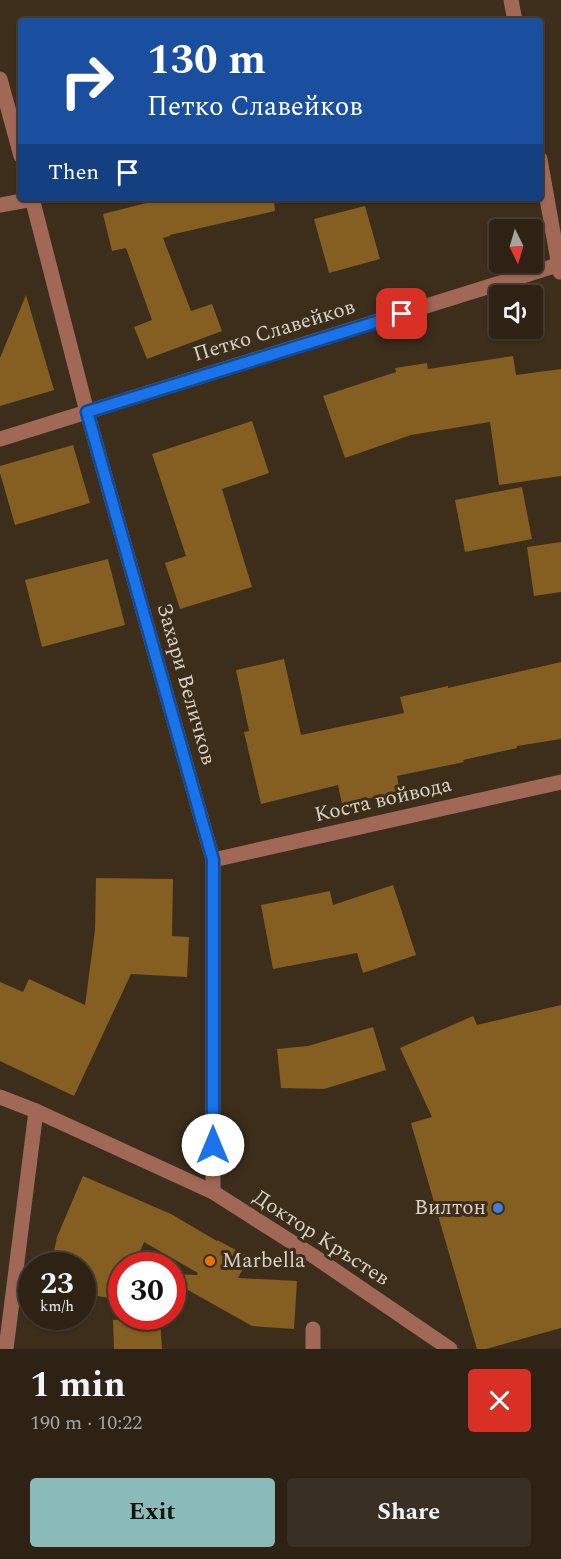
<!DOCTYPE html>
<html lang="en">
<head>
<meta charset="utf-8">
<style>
  body { margin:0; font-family:Spectral,serif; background:#392f22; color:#f1f3f6; height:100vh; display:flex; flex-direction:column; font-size:22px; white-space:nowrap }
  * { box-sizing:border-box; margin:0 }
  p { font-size:20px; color:#a7a4a0 }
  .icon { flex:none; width:33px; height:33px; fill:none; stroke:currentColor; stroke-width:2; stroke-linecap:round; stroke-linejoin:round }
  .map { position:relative; height:1349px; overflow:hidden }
  .side { display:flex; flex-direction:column; background:#2d2214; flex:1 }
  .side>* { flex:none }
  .hud { position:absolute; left:18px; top:18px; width:525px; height:183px; border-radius:6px; box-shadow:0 2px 4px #0004,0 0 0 2px #483f34; background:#1a4fa0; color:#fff; overflow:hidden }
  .needle { width:39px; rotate:175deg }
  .controls { position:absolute; left:489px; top:219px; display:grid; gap:12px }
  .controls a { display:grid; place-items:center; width:54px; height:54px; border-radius:6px; background:#2d2214; box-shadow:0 2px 4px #0004,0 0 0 2px #483f34; font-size:30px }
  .speed { position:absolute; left:18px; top:1252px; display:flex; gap:12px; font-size:30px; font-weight:700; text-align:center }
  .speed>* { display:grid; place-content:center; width:78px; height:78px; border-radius:50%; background:#2d2214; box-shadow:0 2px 4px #0004,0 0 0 2px #483f34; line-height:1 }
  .speed small { font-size:15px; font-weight:400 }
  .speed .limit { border:9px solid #d22; background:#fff; color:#111 }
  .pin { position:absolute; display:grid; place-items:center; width:51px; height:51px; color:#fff; margin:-26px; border-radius:12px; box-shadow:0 3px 9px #0006 }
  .me { position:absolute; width:66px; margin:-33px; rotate:0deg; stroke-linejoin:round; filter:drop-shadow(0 0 4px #0008) }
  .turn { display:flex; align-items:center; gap:21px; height:126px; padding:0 30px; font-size:27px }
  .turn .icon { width:78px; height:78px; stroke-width:2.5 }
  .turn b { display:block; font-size:42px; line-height:51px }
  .then { display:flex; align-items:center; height:57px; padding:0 30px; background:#0003; gap:12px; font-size:22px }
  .round { display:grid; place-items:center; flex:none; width:63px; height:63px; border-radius:6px; background:#392f22 }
  .headline { display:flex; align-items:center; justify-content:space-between; height:102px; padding:0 30px }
  h1 { font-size:36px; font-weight:700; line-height:45px }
  .primary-button { display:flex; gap:12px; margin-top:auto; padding:12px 30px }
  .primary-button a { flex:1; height:69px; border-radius:6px; background:#8bbbb9; color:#111; font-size:24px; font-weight:700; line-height:69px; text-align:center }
  .primary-button a+a { background:#392f22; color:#f1f3f6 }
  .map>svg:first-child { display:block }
</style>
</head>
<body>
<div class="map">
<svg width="561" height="1349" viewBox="0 0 561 1349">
  <rect width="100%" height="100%" fill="#3c2e1b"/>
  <!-- building -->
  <g fill="#855e21">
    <path d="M 166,198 L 274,198 L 275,211 L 170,235 L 170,236 L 163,238 L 191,311 L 212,304 L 222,331 L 147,359 L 134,327 L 152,320 L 126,248 L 112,251 L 103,214 Z"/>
    <path d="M 365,206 L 380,259 L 329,273 L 314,219 Z"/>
    <path d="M 26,295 L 54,390 L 0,406 L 0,358 Z"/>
    <path d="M 513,356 L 516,375 L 561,369 L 561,476 L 499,485 L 490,422 L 411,435 L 345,458 L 323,396 L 396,372 L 395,368 L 427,363 L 428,369 Z"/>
    <path d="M 252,421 L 269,473 L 222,489 L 252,587 L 180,609 L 165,563 L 186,556 L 152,454 Z"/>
    <path d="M 73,445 L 90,503 L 15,525 L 0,473 L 0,466 Z"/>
    <path d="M 522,487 L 532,539 L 465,552 L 455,500 Z"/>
    <path d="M 561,542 L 561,592 L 534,596 L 527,547 Z"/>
    <path d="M 108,559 L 125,625 L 42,647 L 25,580 Z"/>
    <path d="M 284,659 L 301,735 L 404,713 L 400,697 L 448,686 L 448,688 L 561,662 L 561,739 L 517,746 L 517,748 L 463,760 L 464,762 L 397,776 L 400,792 L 342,804 L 338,785 L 261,804 L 244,732 L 249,731 L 236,670 Z"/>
    <path d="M 96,878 L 173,879 L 172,936 L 189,937 L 187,977 L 131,974 L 74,1096 L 0,1061 L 0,982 L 23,992 L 29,979 L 85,1005 L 95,930 Z"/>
    <path d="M 393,885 L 416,955 L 363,973 L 357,953 L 273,969 L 261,905 L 330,891 L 333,905 Z"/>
    <path d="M 561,1005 L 561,1328 L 486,1349 L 477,1349 L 411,1123 L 432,1117 L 400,1048 L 473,1016 L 477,1025 Z"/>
    <path d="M 373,1027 L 386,1070 L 324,1089 L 281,1088 L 277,1049 L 308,1046 Z"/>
    <path d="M 83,1176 L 171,1214 L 217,1241 L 217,1240 L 249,1257 L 238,1278 L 297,1281 L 294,1329 L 252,1326 L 172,1281 L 172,1274 L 197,1275 L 198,1273 L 144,1242 L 134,1266 L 122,1266 L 122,1295 L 119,1300 L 82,1293 L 82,1266 L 51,1266 L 57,1237 Z"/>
    <path d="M 160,1317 L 162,1349 L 114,1349 L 113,1320 Z"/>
  </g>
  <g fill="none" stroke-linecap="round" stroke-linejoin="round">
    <!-- minor -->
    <g stroke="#a16858" stroke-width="15">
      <path d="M 511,0 L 515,21"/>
      <path d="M 0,79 L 21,156"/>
      <path d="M 540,159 L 560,272"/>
      <path d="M 32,198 L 87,412 L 213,860 L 213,1192"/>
      <path d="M 0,205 L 33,199"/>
      <path d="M 0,439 L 561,264"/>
      <path d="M 213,860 L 561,782"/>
      <path d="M 0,1097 L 36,1111 L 213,1192 L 312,1255 L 450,1349"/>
      <path d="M 6,1349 L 36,1111"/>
      <path d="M 313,1349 L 313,1329"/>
    </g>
  </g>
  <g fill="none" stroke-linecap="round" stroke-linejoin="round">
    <defs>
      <path id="route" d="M 213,1145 L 213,860 L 87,412 L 402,314"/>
    </defs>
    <!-- route casing -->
    <use href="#route" stroke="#114b97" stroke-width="15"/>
    <!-- route -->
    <use href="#route" stroke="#1a73e8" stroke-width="10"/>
  </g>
  <!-- markers -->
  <circle fill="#3f7fe0" stroke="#3c2e1b" stroke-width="2" cx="498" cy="1208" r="6"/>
  <circle fill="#e8710a" stroke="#3c2e1b" stroke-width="2" cx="210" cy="1261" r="6"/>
  <g text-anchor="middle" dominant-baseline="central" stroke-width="6" stroke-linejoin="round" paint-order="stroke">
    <!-- street labels -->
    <g font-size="21" fill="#dbd2c7" stroke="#3c2e1b">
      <text transform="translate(274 331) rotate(-17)">Петко Славейков</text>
      <text transform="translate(186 684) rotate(74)">Захари Величков</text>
      <text transform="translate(383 800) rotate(-13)">Коста войвода</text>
      <text transform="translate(321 1238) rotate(33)">Доктор Кръстев</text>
    </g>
    <!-- poi labels -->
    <g font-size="21" fill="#dbd2c7" stroke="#3c2e1b" text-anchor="end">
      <text x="486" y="1208">Вилтон</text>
      <text x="222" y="1261" text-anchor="start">Marbella</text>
    </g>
  </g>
</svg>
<div class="controls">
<a><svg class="needle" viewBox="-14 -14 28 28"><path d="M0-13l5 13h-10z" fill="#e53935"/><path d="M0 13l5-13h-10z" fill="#a7a4a0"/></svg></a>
<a><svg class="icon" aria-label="sound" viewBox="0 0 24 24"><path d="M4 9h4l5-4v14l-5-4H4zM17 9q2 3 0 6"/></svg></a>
</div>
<div class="speed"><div>23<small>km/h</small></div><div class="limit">30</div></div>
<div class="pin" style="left:402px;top:314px;background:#d93025"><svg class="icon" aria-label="arrive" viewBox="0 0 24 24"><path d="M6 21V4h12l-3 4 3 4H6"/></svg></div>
<svg class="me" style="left:213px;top:1145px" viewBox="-20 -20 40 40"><circle r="19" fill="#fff"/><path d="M0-13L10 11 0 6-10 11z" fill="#1a73e8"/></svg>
<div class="hud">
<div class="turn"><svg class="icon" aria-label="right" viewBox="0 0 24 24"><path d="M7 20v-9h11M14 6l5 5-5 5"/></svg><div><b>130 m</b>Петко Славейков</div></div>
<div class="then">Then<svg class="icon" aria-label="arrive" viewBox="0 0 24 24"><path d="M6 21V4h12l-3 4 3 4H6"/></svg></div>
</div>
</div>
<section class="side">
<div class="headline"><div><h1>1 min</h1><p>190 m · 10:22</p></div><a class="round" style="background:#d93025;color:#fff"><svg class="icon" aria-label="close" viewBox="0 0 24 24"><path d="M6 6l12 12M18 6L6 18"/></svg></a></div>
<div class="primary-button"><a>Exit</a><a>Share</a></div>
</section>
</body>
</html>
